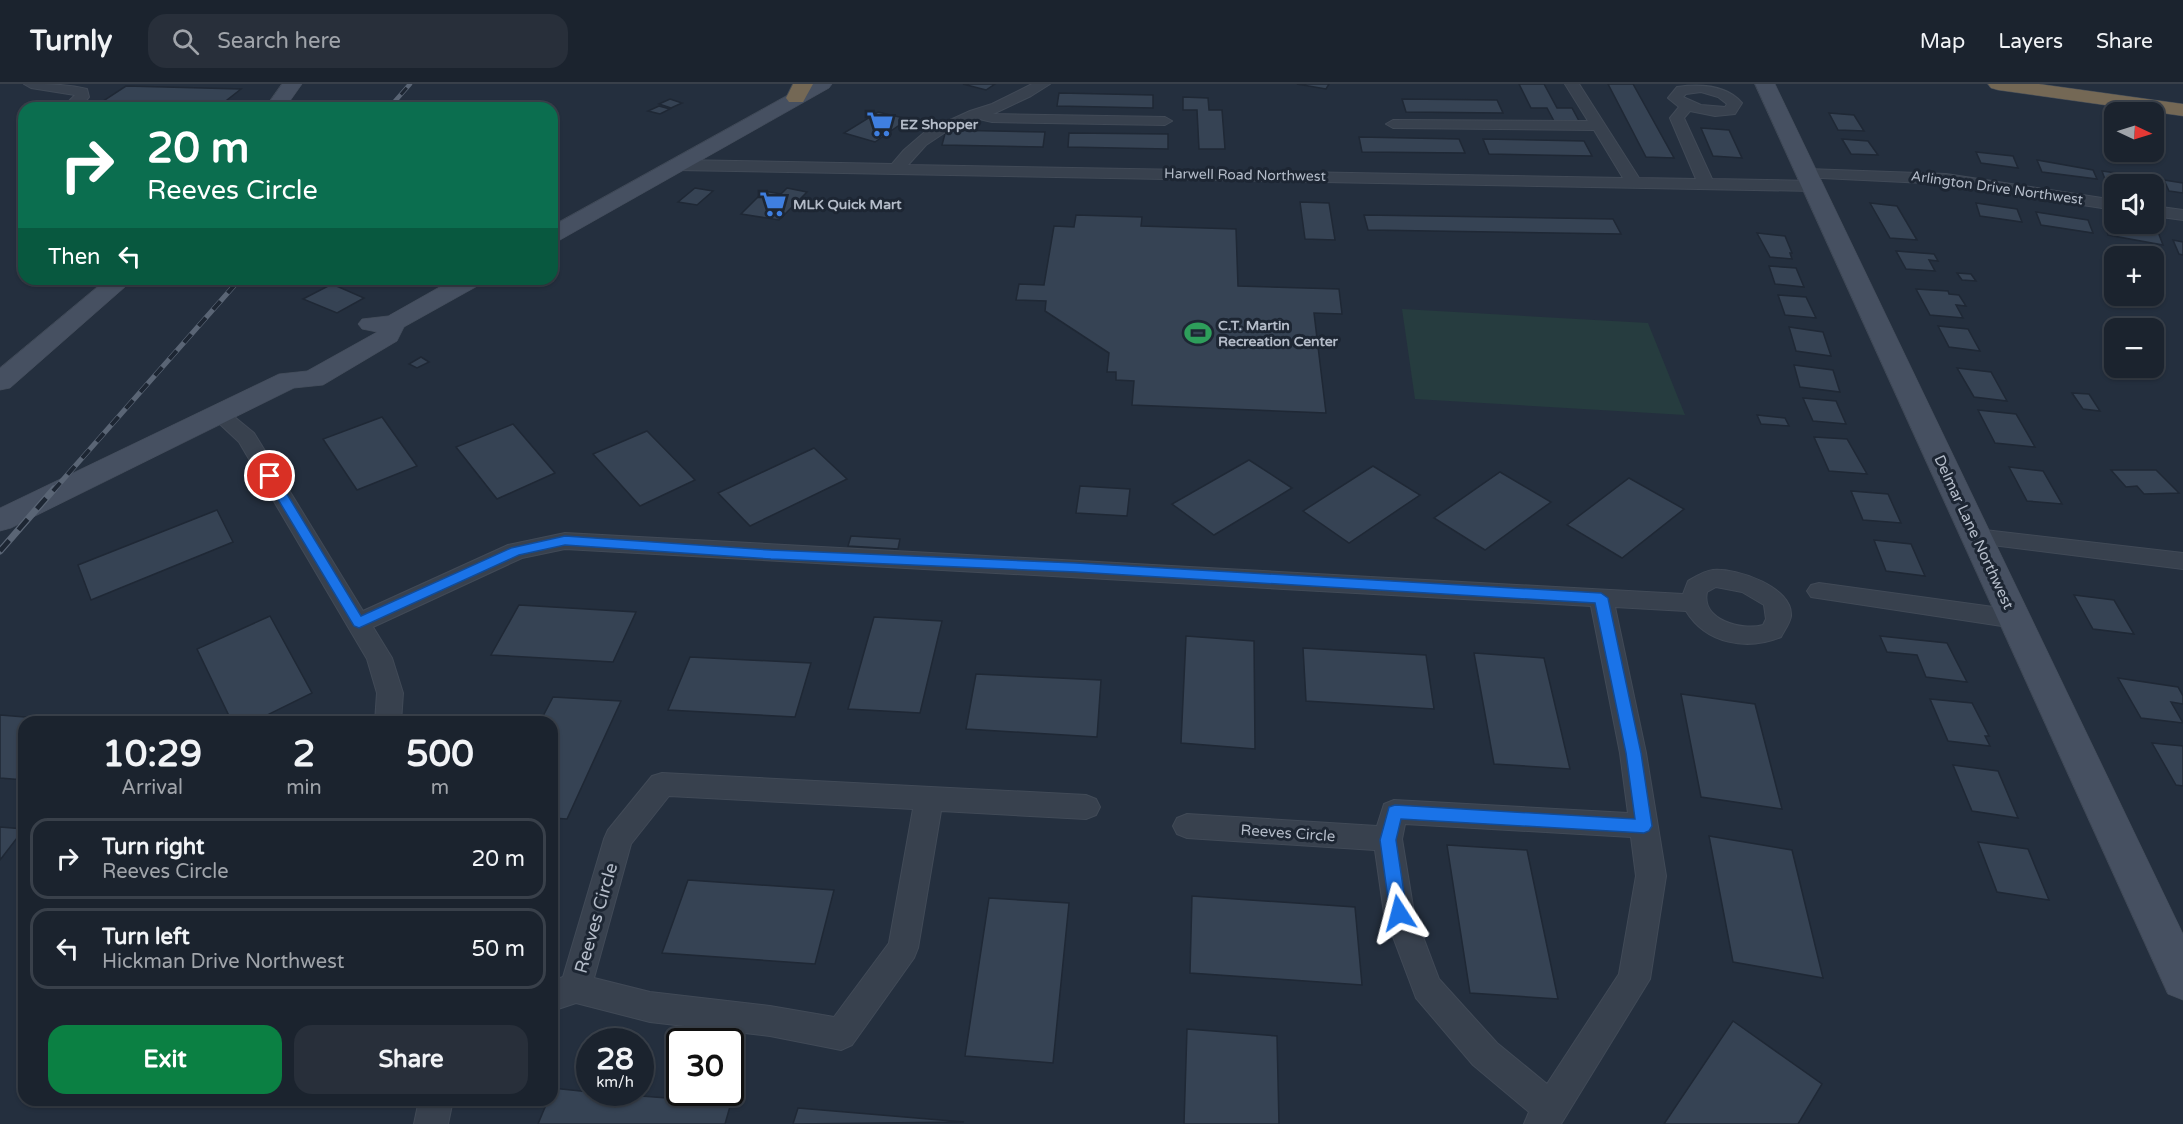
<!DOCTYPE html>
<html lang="en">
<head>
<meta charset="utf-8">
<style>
  body { margin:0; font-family:"Varela Round",sans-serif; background:#282f3a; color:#f1f3f6; height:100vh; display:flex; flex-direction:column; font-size:22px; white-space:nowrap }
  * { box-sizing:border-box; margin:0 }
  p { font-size:20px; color:#a0a4aa }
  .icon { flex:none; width:33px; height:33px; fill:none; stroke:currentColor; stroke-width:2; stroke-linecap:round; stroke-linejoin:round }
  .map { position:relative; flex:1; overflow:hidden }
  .side { position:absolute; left:18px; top:632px; width:540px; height:390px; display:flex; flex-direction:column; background:#1b232e; border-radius:18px; box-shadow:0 2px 4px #0004,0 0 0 2px #39404a }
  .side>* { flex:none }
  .top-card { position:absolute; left:18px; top:18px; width:540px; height:183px; border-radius:18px; box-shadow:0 2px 4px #0004,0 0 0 2px #39404a; background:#0b6e4f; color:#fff; overflow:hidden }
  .needle { width:39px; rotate:94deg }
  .controls { position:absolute; left:2104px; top:18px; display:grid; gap:12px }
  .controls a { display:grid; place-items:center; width:60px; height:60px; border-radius:12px; background:#1b232e; box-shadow:0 2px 4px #0004,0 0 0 2px #39404a; font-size:30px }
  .speed { position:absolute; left:576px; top:944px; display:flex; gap:12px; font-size:30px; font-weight:700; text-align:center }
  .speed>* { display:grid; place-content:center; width:78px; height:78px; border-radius:50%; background:#1b232e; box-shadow:0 2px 4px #0004,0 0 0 2px #39404a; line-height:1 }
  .speed small { font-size:15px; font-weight:400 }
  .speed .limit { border:3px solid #111; border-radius:9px; background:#fff; color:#111 }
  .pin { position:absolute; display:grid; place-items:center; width:51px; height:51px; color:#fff; margin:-26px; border:3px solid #fff; border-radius:50%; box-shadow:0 2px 6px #0007 }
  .me { position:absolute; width:66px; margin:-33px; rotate:351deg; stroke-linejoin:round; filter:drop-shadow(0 0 4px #0008) }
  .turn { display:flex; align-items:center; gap:21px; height:126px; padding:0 30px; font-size:27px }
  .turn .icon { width:78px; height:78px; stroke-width:2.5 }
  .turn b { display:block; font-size:42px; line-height:51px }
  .then { display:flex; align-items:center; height:57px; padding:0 30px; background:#0003; gap:12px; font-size:22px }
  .eta { display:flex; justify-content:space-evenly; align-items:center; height:102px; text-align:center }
  .eta b { font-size:36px; font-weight:700; line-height:42px }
  .primary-button { display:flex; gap:12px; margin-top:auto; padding:12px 30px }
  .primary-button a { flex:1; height:69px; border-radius:18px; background:#0b8043; color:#fff; font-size:24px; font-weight:700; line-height:69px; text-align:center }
  .primary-button a+a { background:#282f3a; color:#f1f3f6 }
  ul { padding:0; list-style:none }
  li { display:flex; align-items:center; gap:18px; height:81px; margin:0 12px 9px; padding:0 18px; border:3px solid #39404a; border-radius:18px }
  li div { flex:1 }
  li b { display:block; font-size:22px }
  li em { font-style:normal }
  header { display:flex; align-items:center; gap:36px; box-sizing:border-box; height:84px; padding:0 30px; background:#1b232e; border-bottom:2px solid #39404a }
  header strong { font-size:28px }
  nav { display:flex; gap:33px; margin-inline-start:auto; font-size:21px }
  .search { width:420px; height:54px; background:#282f3a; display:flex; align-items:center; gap:15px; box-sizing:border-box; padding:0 21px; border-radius:18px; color:#a0a4aa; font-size:22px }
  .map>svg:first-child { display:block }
</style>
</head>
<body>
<header>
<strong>Turnly</strong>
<div class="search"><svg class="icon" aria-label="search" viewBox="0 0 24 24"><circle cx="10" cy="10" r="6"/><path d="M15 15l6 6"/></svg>Search here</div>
<nav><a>Map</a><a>Layers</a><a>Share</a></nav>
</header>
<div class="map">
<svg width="2183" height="1040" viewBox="0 0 2183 1040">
  <rect width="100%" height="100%" fill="#242f3e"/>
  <!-- green -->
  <path fill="#263c3f" d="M 1402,225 L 1648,239 L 1685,331 L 1415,315 Z"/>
  <!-- building -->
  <g fill="#364354" stroke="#1f2835" stroke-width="1.5">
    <path d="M 963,0 L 995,0 L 986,6 Z"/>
    <path d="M 1297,0 L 1329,0 L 1326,5 Z"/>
    <path d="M 1519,0 L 1544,0 L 1557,24 L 1572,24 L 1579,37 L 1554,37 L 1547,24 L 1531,24 Z"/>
    <path d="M 1608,0 L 1633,0 L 1674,74 L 1646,73 Z"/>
    <path d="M 126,2 L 241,5 L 218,23 L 100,19 Z"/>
    <path d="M 1059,9 L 1153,11 L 1153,24 L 1057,22 Z"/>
    <path d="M 1183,13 L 1208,14 L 1209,26 L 1222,26 L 1225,65 L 1199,65 L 1197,26 L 1183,26 Z"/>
    <path d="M 670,15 L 682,19 L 671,24 L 659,20 Z"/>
    <path d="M 1402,15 L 1497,16 L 1503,29 L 1406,28 Z"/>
    <path d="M 659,22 L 670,25 L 660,30 L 648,27 Z"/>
    <path d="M 878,28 L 908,35 L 875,58 L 844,49 Z"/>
    <path d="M 1829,29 L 1854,31 L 1864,47 L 1838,46 Z"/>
    <path d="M 1701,44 L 1729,46 L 1742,74 L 1713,72 Z"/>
    <path d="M 946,46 L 1045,48 L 1043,63 L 942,61 Z"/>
    <path d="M 1069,49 L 1168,50 L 1168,65 L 1068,63 Z"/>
    <path d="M 1359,53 L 1459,55 L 1465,69 L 1362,68 Z"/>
    <path d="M 1483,55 L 1584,57 L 1592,72 L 1489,70 Z"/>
    <path d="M 1842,55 L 1868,57 L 1878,71 L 1851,70 Z"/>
    <path d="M 1976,68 L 2013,72 L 2018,84 L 1981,79 Z"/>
    <path d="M 2037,76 L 2093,86 L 2097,95 L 2042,88 Z"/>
    <path d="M 2102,87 L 2139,92 L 2140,95 L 2151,97 L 2153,100 L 2106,98 Z"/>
    <path d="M 2164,96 L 2183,99 L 2183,109 L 2169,107 Z"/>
    <path d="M 695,104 L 713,107 L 697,121 L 678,118 Z"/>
    <path d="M 787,104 L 807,108 L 779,136 L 741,130 L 764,107 L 781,110 Z"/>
    <path d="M 1300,118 L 1329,119 L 1335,156 L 1305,155 Z"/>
    <path d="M 1870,119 L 1897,122 L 1917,156 L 1890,154 Z"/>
    <path d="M 1976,119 L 2017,125 L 2022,138 L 1980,132 Z"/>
    <path d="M 2036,128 L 2088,136 L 2093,149 L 2041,141 Z"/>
    <path d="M 1076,131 L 1142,133 L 1141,142 L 1236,145 L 1238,202 L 1339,205 L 1342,230 L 1314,229 L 1326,329 L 1132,321 L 1134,297 L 1116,296 L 1116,288 L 1107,288 L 1109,269 L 1045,227 L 1046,217 L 1016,216 L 1019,200 L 1044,201 L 1054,142 L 1074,143 Z"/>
    <path d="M 1364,131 L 1613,135 L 1621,150 L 1368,146 Z"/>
    <path d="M 2104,138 L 2158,148 L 2163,161 L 2108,151 Z"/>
    <path d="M 1757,149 L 1785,152 L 1792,169 L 1790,169 L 1792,175 L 1770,173 Z"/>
    <path d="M 2173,156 L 2183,158 L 2183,171 L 2179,170 Z"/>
    <path d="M 1896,167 L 1934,170 L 1938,177 L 1929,176 L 1935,187 L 1906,185 Z"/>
    <path d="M 1769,182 L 1796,184 L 1804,203 L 1775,200 Z"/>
    <path d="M 1957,189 L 1971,190 L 1976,197 L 1962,196 Z"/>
    <path d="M 332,200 L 364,214 L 337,229 L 303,215 Z"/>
    <path d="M 1916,205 L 1948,207 L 1949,210 L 1959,211 L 1966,222 L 1956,221 L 1963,234 L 1930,231 Z"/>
    <path d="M 1778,211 L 1806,213 L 1816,234 L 1785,231 Z"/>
    <path d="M 1938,242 L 1968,245 L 1980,267 L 1949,263 Z"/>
    <path d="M 1789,243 L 1823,248 L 1831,272 L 1796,267 Z"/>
    <path d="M 421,273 L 429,278 L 417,284 L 409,280 Z"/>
    <path d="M 1794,281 L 1833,286 L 1840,308 L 1800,303 Z"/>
    <path d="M 1957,284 L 1991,288 L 2007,317 L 1974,313 Z"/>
    <path d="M 2072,309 L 2089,310 L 2100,327 L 2083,325 Z"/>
    <path d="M 1803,314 L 1836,317 L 1846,340 L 1813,337 Z"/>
    <path d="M 1978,326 L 2016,330 L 2035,363 L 1995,359 Z"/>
    <path d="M 1757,331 L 1785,334 L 1789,342 L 1761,340 Z"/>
    <path d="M 382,333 L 417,382 L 357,406 L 323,355 Z"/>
    <path d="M 513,340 L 555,389 L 497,415 L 456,363 Z"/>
    <path d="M 647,347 L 695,396 L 640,422 L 593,370 Z"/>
    <path d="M 1814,353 L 1847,355 L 1867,390 L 1829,387 Z"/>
    <path d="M 814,364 L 847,395 L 750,442 L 718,409 Z"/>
    <path d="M 1249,376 L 1292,404 L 1214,451 L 1172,420 Z"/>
    <path d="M 1373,382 L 1420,411 L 1349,459 L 1303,427 Z"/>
    <path d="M 2009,383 L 2043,387 L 2062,420 L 2027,417 Z"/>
    <path d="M 2111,386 L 2156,386 L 2179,409 L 2144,410 L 2137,402 L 2126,403 Z"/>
    <path d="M 1500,388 L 1551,418 L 1485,466 L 1434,434 Z"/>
    <path d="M 1629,394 L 1684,425 L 1622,474 L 1567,441 Z"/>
    <path d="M 1080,402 L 1130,405 L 1127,432 L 1076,429 Z"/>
    <path d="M 1851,407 L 1888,410 L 1901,439 L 1863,436 Z"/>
    <path d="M 217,426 L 233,458 L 91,516 L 78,481 Z"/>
    <path d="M 851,452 L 900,455 L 898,465 L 848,462 Z"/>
    <path d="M 1874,456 L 1911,460 L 1925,492 L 1886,487 Z"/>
    <path d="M 2074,511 L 2114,516 L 2134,550 L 2093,545 Z"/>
    <path d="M 519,521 L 636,528 L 613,578 L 491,571 Z"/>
    <path d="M 270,532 L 312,609 L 253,638 L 232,638 L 197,565 Z"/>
    <path d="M 874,533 L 942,537 L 920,629 L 848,625 Z"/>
    <path d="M 1186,552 L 1254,557 L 1255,665 L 1181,659 Z"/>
    <path d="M 1880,552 L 1947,559 L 1967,598 L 1926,593 L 1917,571 L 1887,568 Z"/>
    <path d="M 1303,564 L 1426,571 L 1434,625 L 1306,617 Z"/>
    <path d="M 1474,569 L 1544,574 L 1570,685 L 1494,680 Z"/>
    <path d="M 690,573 L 811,579 L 795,633 L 668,626 Z"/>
    <path d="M 976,590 L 1101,596 L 1097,653 L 966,645 Z"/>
    <path d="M 2118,594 L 2178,603 L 2183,612 L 2183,620 L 2171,618 L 2183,639 L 2141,634 Z"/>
    <path d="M 1681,610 L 1755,620 L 1782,725 L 1701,713 Z"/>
    <path d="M 553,613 L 621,617 L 567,735 L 552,734 L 552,638 L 540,638 Z"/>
    <path d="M 1930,615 L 1972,619 L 1989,652 L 1985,652 L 1990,662 L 1948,657 Z"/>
    <path d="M 0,631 L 87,638 L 24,638 L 24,696 L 0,694 Z"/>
    <path d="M 2152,659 L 2183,662 L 2183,702 L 2176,701 Z"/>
    <path d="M 1953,681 L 1998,687 L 2018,734 L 1972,727 Z"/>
    <path d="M 0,743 L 24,745 L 0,776 Z"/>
    <path d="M 1709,752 L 1792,766 L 1823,894 L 1733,878 Z"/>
    <path d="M 1978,758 L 2028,765 L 2049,816 L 1997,808 Z"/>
    <path d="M 1447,761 L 1527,766 L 1558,915 L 1470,909 Z"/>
    <path d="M 688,796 L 834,806 L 815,880 L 662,869 Z"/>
    <path d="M 1192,812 L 1355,823 L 1362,901 L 1190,889 Z"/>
    <path d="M 989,814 L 1069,819 L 1053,979 L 965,972 Z"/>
    <path d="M 1733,937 L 1822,1000 L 1798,1040 L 1664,1040 Z"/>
    <path d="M 1187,945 L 1277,952 L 1279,1040 L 1184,1040 Z"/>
    <path d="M 552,1004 L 590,1008 L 731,1019 L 725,1040 L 538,1040 L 548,1016 L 552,1016 Z"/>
    <path d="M 798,1024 L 964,1038 L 793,1040 Z"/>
  </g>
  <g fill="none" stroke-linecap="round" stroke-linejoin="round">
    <defs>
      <g id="street">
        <path d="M 24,0 C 45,0 66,0 87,5 L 89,13 L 80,24 L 66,24 L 67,19 L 75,11 L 31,4 Z"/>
        <path d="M 1032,0 L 1050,0 L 1031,12 L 993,30 L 1165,33 L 1172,37 L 1165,41 L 992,38 L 979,35 L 947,47 L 926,61 L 908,81 L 1623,94 L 1594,46 L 1393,44 L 1386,40 L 1393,36 L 1588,37 L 1565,0 L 1579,0 L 1639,94 L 1696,95 L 1670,34 L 1679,23 L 1668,14 L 1677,3 C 1699,0 1727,1 1742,19 L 1735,30 L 1715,32 L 1690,27 L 1684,34 L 1712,95 L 1812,97 L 1820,102 L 1812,107 L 677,86 L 669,81 L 677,76 L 892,80 L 904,66 L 926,47 L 970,27 L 992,20 ZM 1701,8 L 1718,13 L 1727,20 L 1725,23 L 1701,21 L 1683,13 L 1686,10 Z"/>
        <path d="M 1807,85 L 1946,90 L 2115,116 L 2115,126 L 1946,100 L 1801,93 L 1799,90 L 1801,87 Z"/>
        <path d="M 2154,122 L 2183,126 L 2183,136 L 2154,132 Z"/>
        <path d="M 219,324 L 226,326 L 254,349 L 363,527 L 508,461 L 565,449 L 1683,510 L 1688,497 C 1695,493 1704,487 1713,486 C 1737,484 1793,503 1791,532 C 1790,539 1784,547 1781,553 C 1747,567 1706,560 1686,527 L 1615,523 L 1646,669 L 1666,792 L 1650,895 L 1561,1040 L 1524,1040 L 1529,1028 L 1473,981 L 1416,914 L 1384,829 L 1375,766 L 1187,754 L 1177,750 L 1173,742 L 1177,734 L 1187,730 L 1377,742 L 1384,720 L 1394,716 L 1628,729 L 1620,669 L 1591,522 L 565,465 L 522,474 L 373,543 L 392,574 L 403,609 L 401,638 L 375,638 L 377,609 L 367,575 L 239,358 L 209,330 L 212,326 ZM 1716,503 L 1742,508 L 1764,521 L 1766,535 L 1763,541 C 1742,547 1701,536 1707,508 ZM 1405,740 L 1631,753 L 1636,792 L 1619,890 L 1547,1000 L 1497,959 L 1439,895 L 1414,829 L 1402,755 Z"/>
        <path d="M 1976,445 L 2183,469 L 2183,485 L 1968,458 L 1965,453 L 1968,448 Z"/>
        <path d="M 1819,499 L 2015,526 L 2024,529 L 2027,535 L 2024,541 L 2015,544 L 1811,513 L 1807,507 L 1811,501 Z"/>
        <path d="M 662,689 L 1086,711 L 1096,715 L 1100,723 L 1096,731 L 1086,735 L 941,727 L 918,864 L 914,874 L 852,961 L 841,966 L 770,952 L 650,938 L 576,919 L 552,927 L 552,897 L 563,893 L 604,755 L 608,746 L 652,692 ZM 669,712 L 913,725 L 889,859 L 834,933 L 770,922 L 650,908 L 594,894 L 631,760 Z"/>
        <path d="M 419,1016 L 453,1016 L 448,1040 L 414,1040 Z"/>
      </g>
      <g id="secondary">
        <path d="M 282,0 L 302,0 L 285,24 L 265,24 Z"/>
        <path d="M 808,0 L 832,0 L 829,4 L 560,156 L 552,158 L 552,142 Z"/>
        <path d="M 1755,0 L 1775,0 L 2183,850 L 2183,916 L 2168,910 Z"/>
        <path d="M 107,195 L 134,195 L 10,304 L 0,306 L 0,284 Z"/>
        <path d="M 454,195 L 484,195 L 481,200 L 404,243 L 397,257 L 323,301 L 294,304 L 11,444 L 0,447 L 0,424 L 279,290 L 307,287 L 377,248 L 362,245 L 358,240 L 362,235 L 388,232 Z"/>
      </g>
      <g id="highway">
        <path d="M 793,0 L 813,0 L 803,18 L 789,18 L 786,14 Z"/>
        <path d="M 1988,0 L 2039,0 L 2183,20 L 2183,32 L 1998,6 L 1991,4 Z"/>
      </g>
    </defs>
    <!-- street casing -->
    <use href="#street" stroke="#414a57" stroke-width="2"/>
    <!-- secondary casing -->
    <use href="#secondary" stroke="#414a57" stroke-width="1"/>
    <!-- highway casing -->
    <use href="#highway" stroke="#434c59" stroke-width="1"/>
    <!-- street -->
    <use href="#street" fill="#38414e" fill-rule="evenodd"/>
    <!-- secondary -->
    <use href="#secondary" fill="#465061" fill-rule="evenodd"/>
    <!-- highway -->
    <use href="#highway" fill="#746855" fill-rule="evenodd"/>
    <defs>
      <path id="rail-far2" d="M 389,24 L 410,0"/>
      <path id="rail-far1" d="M 53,407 L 240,195"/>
      <path id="rail" d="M 0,467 L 54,405"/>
    </defs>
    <!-- rail-far2 casing -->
    <use href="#rail-far2" stroke="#5a6575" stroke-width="4.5"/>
    <!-- rail-far1 casing -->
    <use href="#rail-far1" stroke="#5a6575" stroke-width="5"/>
    <!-- rail casing -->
    <use href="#rail" stroke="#5a6575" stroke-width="7"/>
    <!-- rail-far2 -->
    <use href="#rail-far2" stroke="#1d2633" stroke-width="3" stroke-dasharray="9" stroke-linecap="butt"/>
    <!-- rail-far1 -->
    <use href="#rail-far1" stroke="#1d2633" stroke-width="4" stroke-dasharray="11" stroke-linecap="butt"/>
    <!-- rail -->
    <use href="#rail" stroke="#1d2633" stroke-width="4.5" stroke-dasharray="14" stroke-linecap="butt"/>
  </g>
  <!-- route -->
  <path fill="#1a73e8" stroke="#114b97" stroke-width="1.5" d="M 270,388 L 276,392 L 361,532 L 511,464 L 565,452 L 771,466 L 1076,479 L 1601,509 L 1608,514 L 1641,669 L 1652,742 L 1649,747 L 1644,749 L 1401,735 L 1396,756 L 1407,829 L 1405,834 L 1399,837 L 1393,834 L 1390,829 L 1380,756 L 1389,723 L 1395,721 L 1635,735 L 1626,669 L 1595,519 L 1076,488 L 771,475 L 565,461 L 519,471 L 359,544 L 354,542 L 264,392 Z"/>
  <!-- icons -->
  <defs>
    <symbol id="supermarket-bare" viewBox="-9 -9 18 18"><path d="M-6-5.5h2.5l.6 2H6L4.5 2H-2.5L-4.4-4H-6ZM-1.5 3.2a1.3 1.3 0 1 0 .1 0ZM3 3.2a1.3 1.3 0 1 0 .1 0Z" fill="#3f7fe0" stroke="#1d2633" stroke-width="2.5" paint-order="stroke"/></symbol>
    <symbol id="stadium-bare" viewBox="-9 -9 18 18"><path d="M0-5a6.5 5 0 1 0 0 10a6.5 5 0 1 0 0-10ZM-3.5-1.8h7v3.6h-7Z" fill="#2e9e5b" stroke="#1d2633" stroke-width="2.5" paint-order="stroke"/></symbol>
  </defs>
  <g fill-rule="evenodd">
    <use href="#supermarket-bare" x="861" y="21" width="38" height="38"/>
    <use href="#supermarket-bare" x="754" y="101" width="38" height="38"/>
    <use href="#stadium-bare" x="1179" y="230" width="38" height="38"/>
  </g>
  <g text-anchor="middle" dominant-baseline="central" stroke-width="6" stroke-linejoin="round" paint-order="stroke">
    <!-- far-poi labels -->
    <g font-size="14" font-weight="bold" fill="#b4bcc9" stroke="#1d2633" text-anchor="start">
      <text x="900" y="40">EZ Shopper</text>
      <text x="793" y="120">MLK Quick Mart</text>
      <text x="1218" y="241">C.T. Martin<tspan x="1218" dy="16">Recreation Center</tspan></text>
    </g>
    <!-- far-street labels -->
    <g font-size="14" fill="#b4bcc9" stroke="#1d2633">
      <text transform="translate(1245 91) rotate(1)">Harwell Road Northwest</text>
      <text transform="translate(1997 104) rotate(8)">Arlington Drive Northwest</text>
    </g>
    <!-- street labels -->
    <g font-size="15" fill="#b4bcc9" stroke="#1d2633">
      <text transform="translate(1974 448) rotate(65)">Delmar Lane Northwest</text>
      <text transform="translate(1288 749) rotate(4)">Reeves Circle</text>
    </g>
    <!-- near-street labels -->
    <g font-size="18" fill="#b4bcc9" stroke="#1d2633">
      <text transform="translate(596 834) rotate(-74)">Reeves Circle</text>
    </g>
  </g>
</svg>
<div class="controls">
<a><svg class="needle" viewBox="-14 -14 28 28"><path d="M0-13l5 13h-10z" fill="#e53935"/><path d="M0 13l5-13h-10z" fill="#a0a4aa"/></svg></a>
<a><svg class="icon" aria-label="sound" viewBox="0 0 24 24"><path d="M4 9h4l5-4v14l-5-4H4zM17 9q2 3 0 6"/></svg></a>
<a>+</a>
<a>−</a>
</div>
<div class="speed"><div>28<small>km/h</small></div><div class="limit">30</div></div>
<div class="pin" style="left:270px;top:392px;background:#d93025"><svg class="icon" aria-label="arrive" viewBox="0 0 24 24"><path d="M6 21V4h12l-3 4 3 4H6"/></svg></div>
<svg class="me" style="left:1399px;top:829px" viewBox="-20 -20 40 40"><path d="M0-17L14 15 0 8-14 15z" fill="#1a73e8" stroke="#fff" stroke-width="4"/></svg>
<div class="top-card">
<div class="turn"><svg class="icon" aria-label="right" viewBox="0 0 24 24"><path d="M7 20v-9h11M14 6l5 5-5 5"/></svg><div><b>20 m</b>Reeves Circle</div></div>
<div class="then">Then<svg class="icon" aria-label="left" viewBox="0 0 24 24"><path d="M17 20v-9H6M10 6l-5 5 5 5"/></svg></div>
</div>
<section class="side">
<div class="eta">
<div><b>10:29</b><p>Arrival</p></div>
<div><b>2</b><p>min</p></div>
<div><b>500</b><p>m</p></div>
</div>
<ul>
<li><svg class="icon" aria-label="right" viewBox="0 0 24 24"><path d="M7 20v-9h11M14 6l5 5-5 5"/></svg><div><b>Turn right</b><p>Reeves Circle</p></div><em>20 m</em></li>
<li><svg class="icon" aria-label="left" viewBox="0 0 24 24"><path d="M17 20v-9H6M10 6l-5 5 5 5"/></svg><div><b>Turn left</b><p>Hickman Drive Northwest</p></div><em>50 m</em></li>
</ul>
<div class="primary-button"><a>Exit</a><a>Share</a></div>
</section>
</div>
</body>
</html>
